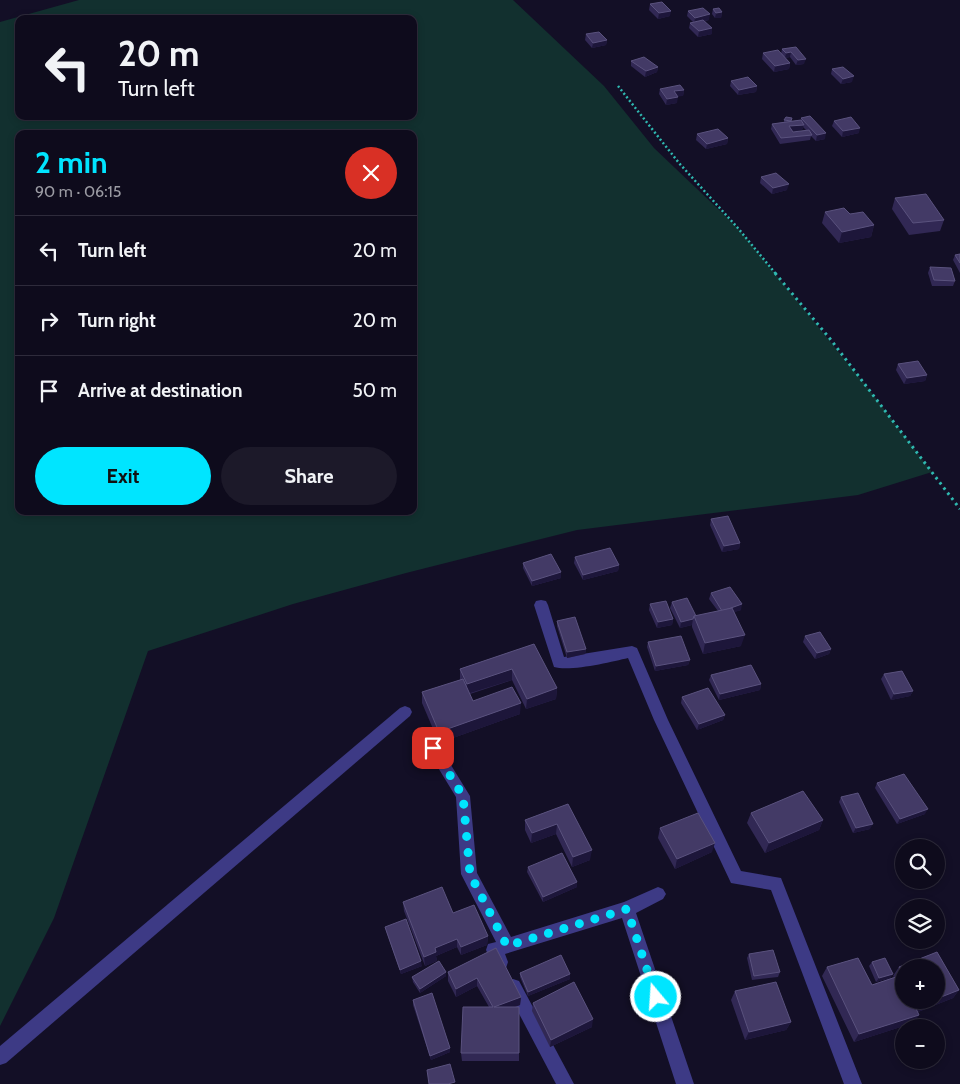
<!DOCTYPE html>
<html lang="en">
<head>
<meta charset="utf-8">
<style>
  body { margin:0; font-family:Cabin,sans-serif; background:#1c1929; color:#f1f3f6; height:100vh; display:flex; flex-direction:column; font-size:19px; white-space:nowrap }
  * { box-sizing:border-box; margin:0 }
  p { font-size:16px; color:#9b9ba3 }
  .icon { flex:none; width:28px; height:28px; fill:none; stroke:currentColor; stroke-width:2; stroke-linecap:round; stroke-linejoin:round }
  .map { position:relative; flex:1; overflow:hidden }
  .details { position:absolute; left:15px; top:130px; width:402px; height:385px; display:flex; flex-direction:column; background:#0e0b1c; border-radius:10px; box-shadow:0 2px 8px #0003,0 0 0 1px #2e2b3b }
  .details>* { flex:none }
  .hud { position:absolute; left:15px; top:15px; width:402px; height:105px; border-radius:10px; box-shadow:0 2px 8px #0003,0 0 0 1px #2e2b3b; background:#0e0b1c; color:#f1f3f6; overflow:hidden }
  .fabs { position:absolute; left:895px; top:839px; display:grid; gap:10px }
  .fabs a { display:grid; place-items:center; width:50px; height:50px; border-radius:50%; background:#0e0b1c; box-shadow:0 2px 8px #0003,0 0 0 1px #2e2b3b; font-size:25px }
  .pin { position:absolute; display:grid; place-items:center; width:42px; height:42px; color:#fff; margin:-21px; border-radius:10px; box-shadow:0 2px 8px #0006 }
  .me { position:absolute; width:55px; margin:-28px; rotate:342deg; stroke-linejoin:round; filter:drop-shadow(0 0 4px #0008) }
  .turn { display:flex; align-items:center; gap:18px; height:105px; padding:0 20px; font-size:22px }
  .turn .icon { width:65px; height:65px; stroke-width:2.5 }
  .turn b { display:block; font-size:35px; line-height:42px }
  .round { display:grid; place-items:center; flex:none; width:52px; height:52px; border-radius:26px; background:#1c1929 }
  .summary { display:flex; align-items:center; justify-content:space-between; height:85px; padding:0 20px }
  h1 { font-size:30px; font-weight:800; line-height:38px; color:#00e5ff }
  .button { display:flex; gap:10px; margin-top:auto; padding:10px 20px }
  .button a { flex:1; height:58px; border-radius:30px; background:#00e5ff; color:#111; font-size:20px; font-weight:800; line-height:58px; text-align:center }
  .button a+a { background:#1c1929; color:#f1f3f6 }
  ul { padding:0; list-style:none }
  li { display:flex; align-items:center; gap:15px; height:70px; padding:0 20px; border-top:1px solid #2e2b3b }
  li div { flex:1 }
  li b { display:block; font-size:19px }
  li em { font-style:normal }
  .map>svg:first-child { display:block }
</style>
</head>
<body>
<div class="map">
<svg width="960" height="1084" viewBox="0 0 960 1084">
  <rect width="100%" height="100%" fill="#130f26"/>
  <!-- green -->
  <path fill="#12302f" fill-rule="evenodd" d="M 79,0 L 513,0 L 604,86 L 654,148 L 737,227 L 868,388 L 932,472 L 858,495 L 577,530 L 406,573 L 293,604 L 148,651 L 54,918 L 0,1026 L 0,22 ZM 19,19 L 414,19 L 414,116 L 19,116 ZM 19,134 L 414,134 L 414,511 L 19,511 Z"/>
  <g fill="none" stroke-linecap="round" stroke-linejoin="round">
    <!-- path-far1 -->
    <path stroke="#2fb8b0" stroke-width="2.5" stroke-dasharray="2 2.5" stroke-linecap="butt" d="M 618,86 L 679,163 L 737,227 L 776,274"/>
    <!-- path -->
    <path stroke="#2fb8b0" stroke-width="3" stroke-dasharray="2.5 4" stroke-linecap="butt" d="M 775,273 L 831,340 L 960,509"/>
    <!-- street -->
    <g fill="#3d3a85" fill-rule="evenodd">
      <path d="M 541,600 L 546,601 L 548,605 L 564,657 L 632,646 L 637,648 L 668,720 L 741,871 L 781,878 L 862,1084 L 844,1084 L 771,890 L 731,883 L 654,720 L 628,658 C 611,662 570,672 554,667 L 534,605 L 536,601 Z"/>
      <path d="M 405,706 L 410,708 L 412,712 L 410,716 L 6,1063 L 0,1065 L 0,1046 L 400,708 Z"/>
      <path d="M 433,742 L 438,744 L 470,796 L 477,873 L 511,937 L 624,902 L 658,887 L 663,889 L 666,894 L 663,899 L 636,913 L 694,1084 L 676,1084 L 622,918 L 505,954 L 508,962 L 506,968 L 500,970 L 494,968 L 486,950 L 488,944 L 496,942 L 461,874 L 456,797 L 426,748 L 428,744 Z"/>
      <path d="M 513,979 L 519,981 L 574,1084 L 556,1084 L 505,987 L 507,981 Z"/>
    </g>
  </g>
  <!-- wall -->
  <g fill="#312854" fill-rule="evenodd">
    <path d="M 650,4 L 670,16 L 658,19 L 649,10 Z"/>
    <path d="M 713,9 L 722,12 L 721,18 L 715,18 L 712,14 Z"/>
    <path d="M 688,11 L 709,20 L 705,21 L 712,34 L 698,37 L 689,28 L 690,23 L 693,22 L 687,16 Z"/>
    <path d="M 586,34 L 607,40 L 606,45 L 592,48 L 585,40 Z"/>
    <path d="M 796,47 L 804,64 L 796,65 L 790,57 L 785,58 L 790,63 L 789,69 L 774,72 L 762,59 L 763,53 L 781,54 L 782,49 Z"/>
    <path d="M 631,61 L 658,67 L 657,72 L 645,77 L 631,66 Z"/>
    <path d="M 832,69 L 852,82 L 841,84 L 831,74 Z"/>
    <path d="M 731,81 L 757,86 L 756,92 L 738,95 L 730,86 Z"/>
    <path d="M 660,89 L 684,90 L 683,96 L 677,96 L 677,103 L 666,105 L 659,94 Z"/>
    <path d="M 801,118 L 825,139 L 816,141 L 811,136 L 810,140 L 780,144 L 771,129 L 772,124 L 784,122 L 784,120 L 791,121 L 801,120 ZM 803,127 L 807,131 L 793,132 L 792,131 L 802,130 Z"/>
    <path d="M 834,121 L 859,133 L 842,137 L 832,126 Z"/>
    <path d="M 697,134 L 728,138 L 727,144 L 706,149 L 696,140 Z"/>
    <path d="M 761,177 L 787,190 L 772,194 L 760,183 Z"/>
    <path d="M 895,198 L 944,220 L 940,231 L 909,235 L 892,209 Z"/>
    <path d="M 825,212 L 850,214 L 874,225 L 871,237 L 839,243 L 822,223 Z"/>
    <path d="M 960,254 L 960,273 L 953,260 L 955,255 Z"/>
    <path d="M 930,267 L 955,281 L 953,286 L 932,286 L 928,273 Z"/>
    <path d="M 898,364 L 927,375 L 925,381 L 904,384 L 896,370 Z"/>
    <path d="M 711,519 L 740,543 L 739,549 L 722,552 L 710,525 Z"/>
    <path d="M 575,557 L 619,565 L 618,571 L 583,580 L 574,563 Z"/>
    <path d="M 523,563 L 561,572 L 561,578 L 532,586 L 523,568 Z"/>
    <path d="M 711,593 L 741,610 L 734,612 L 741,646 L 703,654 L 692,627 L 692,625 L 680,628 L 670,608 L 672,602 L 696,616 L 718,611 L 709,599 Z"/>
    <path d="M 650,604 L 673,619 L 672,625 L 657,628 L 649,610 Z"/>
    <path d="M 557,621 L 586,649 L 585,654 L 567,658 L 557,626 Z"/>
    <path d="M 805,636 L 831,649 L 829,654 L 815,659 L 803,642 Z"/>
    <path d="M 648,642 L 690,660 L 688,665 L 655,671 L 647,647 Z"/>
    <path d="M 534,644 L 557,688 L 556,699 L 526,709 L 512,680 L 470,694 L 473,701 L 520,714 L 439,743 L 422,703 L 422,692 L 460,680 L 460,669 Z"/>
    <path d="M 884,674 L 913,691 L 910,696 L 891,700 L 881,679 Z"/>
    <path d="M 711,675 L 761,684 L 760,690 L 719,700 L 709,680 Z"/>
    <path d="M 682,697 L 725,715 L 723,720 L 697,730 L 681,703 Z"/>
    <path d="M 877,783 L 925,814 L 897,824 L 875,788 Z"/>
    <path d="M 841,797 L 870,829 L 853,833 L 839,802 Z"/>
    <path d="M 568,804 L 590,860 L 572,867 L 556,834 L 531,843 L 525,830 L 525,820 Z"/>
    <path d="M 751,813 L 823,820 L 819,830 L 765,853 L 747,823 Z"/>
    <path d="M 660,828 L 712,852 L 675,869 L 658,838 Z"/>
    <path d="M 528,867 L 577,882 L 577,887 L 543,902 L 527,872 Z"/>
    <path d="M 403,902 L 453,913 L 488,936 L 487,945 L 461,955 L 457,947 L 436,956 L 437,961 L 425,966 L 404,911 Z"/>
    <path d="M 385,927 L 422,966 L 401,974 L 386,931 Z"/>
    <path d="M 496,948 L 521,997 L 520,1005 L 515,1007 L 519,1053 L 519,1061 L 462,1061 L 461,1053 L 489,1007 L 477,986 L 456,997 L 448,981 L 448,972 Z"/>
    <path d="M 937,952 L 959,990 L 953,998 L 918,1012 L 919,1015 L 913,1023 L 854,1042 L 822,976 L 827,967 L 858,958 L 872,985 L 894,977 L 893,976 L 899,967 ZM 904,968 L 936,968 L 936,1000 L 904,1000 Z"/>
    <path d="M 749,954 L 780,972 L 778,977 L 752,980 L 747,958 Z"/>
    <path d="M 872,962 L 893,974 L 890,978 L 876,982 L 869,966 Z"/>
    <path d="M 520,973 L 570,979 L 528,996 L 520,977 Z"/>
    <path d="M 446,976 L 420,993 L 413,982 L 412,977 Z"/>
    <path d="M 735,991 L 791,1022 L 786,1030 L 745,1040 L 731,1000 Z"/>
    <path d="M 413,1000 L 450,1052 L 431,1060 L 413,1005 Z"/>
    <path d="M 533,1003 L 592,1027 L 550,1047 L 532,1011 Z"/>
  </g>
  <!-- shaded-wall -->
  <g fill="#1d163a">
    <path d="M 671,11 L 670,16 L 658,19 L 659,13 Z"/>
    <path d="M 722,12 L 721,18 L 715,18 L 716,13 Z"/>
    <path d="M 710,14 L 709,20 L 694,23 L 695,18 Z"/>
    <path d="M 712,28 L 712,34 L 698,37 L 699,31 Z"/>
    <path d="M 607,40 L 606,45 L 592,48 L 593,43 Z"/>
    <path d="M 791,52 L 790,57 L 785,58 L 786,53 Z"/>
    <path d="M 806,59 L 804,64 L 796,65 L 798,60 Z"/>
    <path d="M 790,63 L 789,69 L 774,72 L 775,66 Z"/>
    <path d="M 658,67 L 657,72 L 645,77 L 646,71 Z"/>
    <path d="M 854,76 L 852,82 L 841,84 L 843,79 Z"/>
    <path d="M 757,86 L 756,92 L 738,95 L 739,90 Z"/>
    <path d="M 684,90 L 683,96 L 673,97 L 674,91 Z"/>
    <path d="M 678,97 L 677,103 L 666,105 L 667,99 Z"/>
    <path d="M 804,125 L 802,130 L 788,132 L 789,126 Z"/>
    <path d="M 860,128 L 859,133 L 842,137 L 843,131 Z"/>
    <path d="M 826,133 L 825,139 L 816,141 L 817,135 Z"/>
    <path d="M 728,138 L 727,144 L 706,149 L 707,144 Z"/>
    <path d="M 789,184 L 787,190 L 772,194 L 773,188 Z"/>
    <path d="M 874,225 L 871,237 L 839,243 L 842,232 Z"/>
    <path d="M 927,375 L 925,381 L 904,384 L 907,378 Z"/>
    <path d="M 740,543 L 739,549 L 722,552 L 724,546 Z"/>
    <path d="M 619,565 L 618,571 L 583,580 L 583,575 Z"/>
    <path d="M 561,572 L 561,578 L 532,586 L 532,581 Z"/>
    <path d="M 742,604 L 741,610 L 721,617 L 722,611 Z"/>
    <path d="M 673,619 L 672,625 L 657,628 L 658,622 Z"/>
    <path d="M 693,619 L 692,625 L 680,628 L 681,622 Z"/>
    <path d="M 745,635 L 741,646 L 703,654 L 705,643 Z"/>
    <path d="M 586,649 L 585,654 L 567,658 L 567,652 Z"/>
    <path d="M 831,649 L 829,654 L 815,659 L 817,653 Z"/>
    <path d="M 690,660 L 688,665 L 655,671 L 656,666 Z"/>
    <path d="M 512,669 L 512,680 L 467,694 L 467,684 Z"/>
    <path d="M 761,684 L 760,690 L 719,700 L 720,694 Z"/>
    <path d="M 557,688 L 556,699 L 526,709 L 527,699 Z"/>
    <path d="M 913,691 L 910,696 L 891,700 L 894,694 Z"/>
    <path d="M 521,703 L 520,714 L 439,743 L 439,732 Z"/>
    <path d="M 725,715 L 723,720 L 697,730 L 699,724 Z"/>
    <path d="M 928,809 L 925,814 L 897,824 L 900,819 Z"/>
    <path d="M 823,820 L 819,830 L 765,853 L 769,843 Z"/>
    <path d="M 557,824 L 556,834 L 531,843 L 532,833 Z"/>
    <path d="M 873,824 L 870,829 L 853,833 L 856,828 Z"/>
    <path d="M 715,843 L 712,852 L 675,869 L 677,859 Z"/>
    <path d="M 592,850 L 590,860 L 572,867 L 573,857 Z"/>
    <path d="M 577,882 L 577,887 L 543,902 L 543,897 Z"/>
    <path d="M 488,936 L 487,945 L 461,955 L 461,947 Z"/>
    <path d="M 457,939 L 457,947 L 436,956 L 437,961 L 425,966 L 424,957 L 435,948 Z"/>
    <path d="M 421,961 L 422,966 L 401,974 L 400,970 Z"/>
    <path d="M 446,972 L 446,976 L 420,993 L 420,989 Z"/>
    <path d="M 570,974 L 570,979 L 528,996 L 528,992 Z"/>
    <path d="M 893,974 L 890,978 L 876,982 L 879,978 Z"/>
    <path d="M 477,978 L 477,986 L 456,997 L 456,989 Z"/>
    <path d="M 959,990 L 953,998 L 915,1013 L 921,1005 L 934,1000 L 936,1000 L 936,999 Z"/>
    <path d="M 521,997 L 520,1005 L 493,1015 L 494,1007 Z"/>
    <path d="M 919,1015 L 913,1023 L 854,1042 L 859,1034 Z"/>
    <path d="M 593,1019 L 592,1027 L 550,1047 L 551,1040 Z"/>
    <path d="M 791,1022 L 786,1030 L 745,1040 L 749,1032 Z"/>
    <path d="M 450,1048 L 450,1052 L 431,1060 L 430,1056 Z"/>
  </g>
  <!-- building -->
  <g fill="#433a66" stroke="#5a527e">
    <path d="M 662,2 L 671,11 L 659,13 L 650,4 Z"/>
    <path d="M 703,8 L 710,14 L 695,18 L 688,11 Z"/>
    <path d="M 719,8 L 722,12 L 716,13 L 713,9 Z"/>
    <path d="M 703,20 L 712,28 L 699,31 L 690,23 Z"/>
    <path d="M 599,32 L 607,40 L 593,43 L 586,34 Z"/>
    <path d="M 796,47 L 806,59 L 798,60 L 791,52 L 786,53 L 782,49 Z"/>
    <path d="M 778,50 L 790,63 L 775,66 L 763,53 Z"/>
    <path d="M 644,57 L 658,67 L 646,71 L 631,61 Z"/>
    <path d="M 843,67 L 854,76 L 843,79 L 832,69 Z"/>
    <path d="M 748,77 L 757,86 L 739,90 L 731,81 Z"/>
    <path d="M 680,85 L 684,90 L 674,91 L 678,97 L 667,99 L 660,89 Z"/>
    <path d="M 810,116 L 826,133 L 817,135 L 801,118 Z"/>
    <path d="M 786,117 L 792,118 L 791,121 L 784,120 Z"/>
    <path d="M 851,117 L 860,128 L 843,131 L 834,121 Z"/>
    <path d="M 801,120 L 804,125 L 789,126 L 793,132 L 809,130 L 812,135 L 781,138 L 772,124 Z"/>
    <path d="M 718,129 L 728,138 L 707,144 L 697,134 Z"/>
    <path d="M 776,173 L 789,184 L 773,188 L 761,177 Z"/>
    <path d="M 926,194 L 944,220 L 913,223 L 895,198 Z"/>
    <path d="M 844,208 L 850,214 L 863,212 L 874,225 L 842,232 L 825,212 Z"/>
    <path d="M 960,254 L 960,263 L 955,255 Z"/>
    <path d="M 930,267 L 951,268 L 955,281 L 934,280 Z"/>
    <path d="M 918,361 L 927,375 L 907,378 L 898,364 Z"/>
    <path d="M 728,516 L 740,543 L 724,546 L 711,519 Z"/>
    <path d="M 610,548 L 619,565 L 583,575 L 575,557 Z"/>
    <path d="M 551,554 L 561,572 L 532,581 L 523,563 Z"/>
    <path d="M 730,587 L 742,604 L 728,609 L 722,611 L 711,593 Z"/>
    <path d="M 687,598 L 696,616 L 694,616 L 693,619 L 681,622 L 672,602 Z"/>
    <path d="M 666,601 L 673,619 L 658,622 L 650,604 Z"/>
    <path d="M 732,608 L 745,635 L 705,643 L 694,616 Z"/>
    <path d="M 575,617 L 586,649 L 567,652 L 557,621 Z"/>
    <path d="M 820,632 L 831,649 L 817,653 L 805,636 Z"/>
    <path d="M 681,636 L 690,660 L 656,666 L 648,642 Z"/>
    <path d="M 534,644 L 557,688 L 527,699 L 512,669 L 467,684 L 460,669 Z"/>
    <path d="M 751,665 L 761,684 L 720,694 L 711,675 Z"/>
    <path d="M 902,671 L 913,691 L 894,694 L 884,674 Z"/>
    <path d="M 463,679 L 473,701 L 512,687 L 521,703 L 439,732 L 422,692 Z"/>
    <path d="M 708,688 L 725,715 L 699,724 L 682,697 Z"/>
    <path d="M 904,774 L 928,809 L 900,819 L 877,783 Z"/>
    <path d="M 803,791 L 823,820 L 769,843 L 751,813 Z"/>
    <path d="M 858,793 L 873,824 L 856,828 L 841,797 Z"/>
    <path d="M 568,804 L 592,850 L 573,857 L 557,824 L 532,833 L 525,820 Z"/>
    <path d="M 698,813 L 715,843 L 677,859 L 660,828 Z"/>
    <path d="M 562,853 L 577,882 L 543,897 L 528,867 Z"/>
    <path d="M 442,887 L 453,913 L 474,905 L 488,936 L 461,947 L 457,939 L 435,948 L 436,952 L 424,957 L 403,902 Z"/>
    <path d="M 406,919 L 421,961 L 400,970 L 385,927 Z"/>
    <path d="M 496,948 L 521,997 L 494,1007 L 519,1007 L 519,1053 L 461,1053 L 463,1007 L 493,1007 L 477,978 L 456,989 L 448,972 Z"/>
    <path d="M 773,950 L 780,972 L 754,976 L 749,954 Z"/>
    <path d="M 937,952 L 959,990 L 936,999 L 936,968 L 904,968 L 904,976 L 899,967 Z"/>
    <path d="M 561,955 L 570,974 L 528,992 L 520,973 Z"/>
    <path d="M 858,958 L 872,985 L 899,976 L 904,985 L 904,1000 L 912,1000 L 919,1015 L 859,1034 L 827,967 Z"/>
    <path d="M 885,958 L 893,974 L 879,978 L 872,962 Z"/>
    <path d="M 439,961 L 446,972 L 420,989 L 412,977 Z"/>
    <path d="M 574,982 L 593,1019 L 551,1040 L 533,1003 Z"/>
    <path d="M 776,982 L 791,1022 L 749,1032 L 735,991 Z"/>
    <path d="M 432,993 L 450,1048 L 430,1056 L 413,1000 Z"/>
    <path d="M 918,1000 L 934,1000 L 921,1005 Z"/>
    <path d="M 450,1064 L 455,1082 L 448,1084 L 429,1084 L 427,1070 Z"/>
  </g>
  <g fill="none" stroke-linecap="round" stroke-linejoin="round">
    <!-- route -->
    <path stroke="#00e5ff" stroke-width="9" stroke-dasharray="0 16.2" d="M 433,748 L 463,796 L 470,874 L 507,946 L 627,909 L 656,997"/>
  </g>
</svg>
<div class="fabs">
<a><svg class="icon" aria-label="search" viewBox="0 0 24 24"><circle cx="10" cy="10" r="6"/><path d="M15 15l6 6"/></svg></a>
<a><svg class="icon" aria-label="layers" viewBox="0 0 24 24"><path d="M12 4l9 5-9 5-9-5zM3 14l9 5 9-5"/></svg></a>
<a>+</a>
<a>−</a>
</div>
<div class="pin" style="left:433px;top:748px;background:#d93025"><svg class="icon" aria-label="arrive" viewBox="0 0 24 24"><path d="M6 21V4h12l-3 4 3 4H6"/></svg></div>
<svg class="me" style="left:656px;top:997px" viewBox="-20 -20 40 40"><circle r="17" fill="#00e5ff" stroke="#fff" stroke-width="3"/><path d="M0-11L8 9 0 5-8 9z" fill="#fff"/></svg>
<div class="hud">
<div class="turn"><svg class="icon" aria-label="left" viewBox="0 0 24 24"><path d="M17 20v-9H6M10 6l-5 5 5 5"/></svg><div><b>20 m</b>Turn left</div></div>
</div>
<section class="details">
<div class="summary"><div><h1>2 min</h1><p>90 m · 06:15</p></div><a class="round" style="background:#d93025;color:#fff"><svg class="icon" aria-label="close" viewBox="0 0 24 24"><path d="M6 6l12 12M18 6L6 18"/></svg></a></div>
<ul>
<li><svg class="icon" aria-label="left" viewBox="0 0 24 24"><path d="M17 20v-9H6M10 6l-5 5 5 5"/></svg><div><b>Turn left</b></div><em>20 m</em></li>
<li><svg class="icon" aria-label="right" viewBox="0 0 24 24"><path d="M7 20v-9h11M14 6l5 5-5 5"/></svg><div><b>Turn right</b></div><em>20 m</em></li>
<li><svg class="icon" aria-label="arrive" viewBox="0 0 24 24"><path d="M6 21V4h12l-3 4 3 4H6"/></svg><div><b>Arrive at destination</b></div><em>50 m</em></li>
</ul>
<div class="button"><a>Exit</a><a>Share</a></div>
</section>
</div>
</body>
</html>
